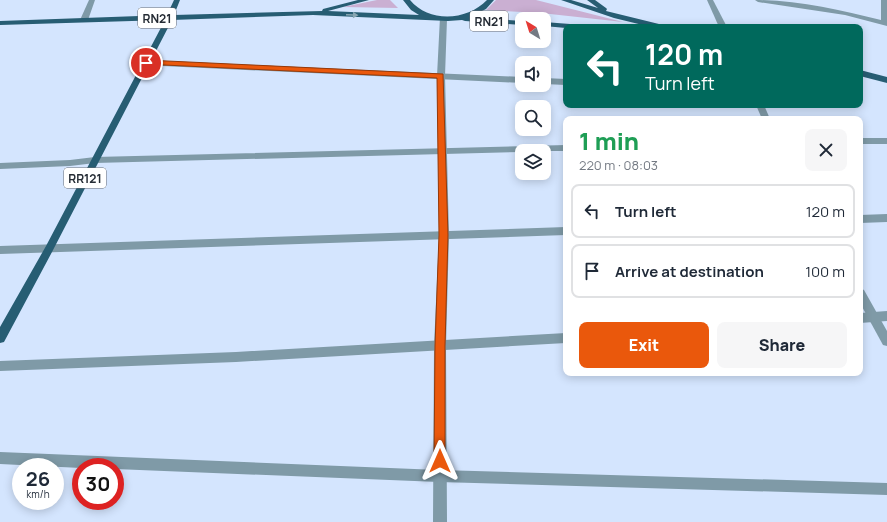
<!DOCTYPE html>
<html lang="en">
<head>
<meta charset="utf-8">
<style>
  body { margin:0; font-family:Manrope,sans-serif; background:#f6f6f7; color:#1f2937; height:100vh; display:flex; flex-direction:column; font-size:15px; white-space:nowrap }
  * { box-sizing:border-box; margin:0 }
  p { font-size:13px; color:#747a83 }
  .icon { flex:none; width:22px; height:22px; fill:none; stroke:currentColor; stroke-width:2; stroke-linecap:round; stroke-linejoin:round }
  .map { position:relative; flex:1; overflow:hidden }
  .sheet { position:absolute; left:563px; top:116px; width:300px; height:260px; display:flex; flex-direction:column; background:#fff; border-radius:8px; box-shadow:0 2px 10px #0003 }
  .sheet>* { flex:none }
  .hud { position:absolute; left:563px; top:24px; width:300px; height:84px; border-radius:8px; box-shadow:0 2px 10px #0003; background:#00695c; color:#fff; overflow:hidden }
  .needle { width:26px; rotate:322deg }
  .buttons { position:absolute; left:515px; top:12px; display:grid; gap:8px }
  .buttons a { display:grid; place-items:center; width:36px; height:36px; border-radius:8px; background:#fff; box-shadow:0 2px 10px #0003; font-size:20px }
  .speed { position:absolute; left:12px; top:458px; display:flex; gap:8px; font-size:20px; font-weight:700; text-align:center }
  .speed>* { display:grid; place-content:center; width:52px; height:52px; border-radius:50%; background:#fff; box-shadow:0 2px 10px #0003; line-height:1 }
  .speed small { font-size:10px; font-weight:400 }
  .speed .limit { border:6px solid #d22; background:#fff; color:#111 }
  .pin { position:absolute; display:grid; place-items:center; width:34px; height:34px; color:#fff; margin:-17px; border:2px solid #fff; border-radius:50%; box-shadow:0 1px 4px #0007 }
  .me { position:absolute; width:44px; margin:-22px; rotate:0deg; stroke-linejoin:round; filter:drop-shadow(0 0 3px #0008) }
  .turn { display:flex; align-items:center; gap:14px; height:84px; padding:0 16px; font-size:18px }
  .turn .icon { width:52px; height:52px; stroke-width:2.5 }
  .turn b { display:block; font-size:28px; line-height:34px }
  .round { display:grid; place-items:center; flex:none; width:42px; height:42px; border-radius:8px; background:#f6f6f7 }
  .head { display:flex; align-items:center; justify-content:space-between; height:68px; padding:0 16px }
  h1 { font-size:24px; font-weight:800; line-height:30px; color:#1e9e55 }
  .cta { display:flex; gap:8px; margin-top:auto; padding:8px 16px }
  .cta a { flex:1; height:46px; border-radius:8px; background:#ea580c; color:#fff; font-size:16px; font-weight:800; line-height:46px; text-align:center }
  .cta a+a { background:#f6f6f7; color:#1f2937 }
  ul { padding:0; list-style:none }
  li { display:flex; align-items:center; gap:12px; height:54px; margin:0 8px 6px; padding:0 8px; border:2px solid #e0e1e3; border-radius:8px }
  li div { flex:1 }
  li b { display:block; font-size:15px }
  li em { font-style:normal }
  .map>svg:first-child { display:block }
</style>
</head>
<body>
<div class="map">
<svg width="887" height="522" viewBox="0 0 887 522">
  <rect width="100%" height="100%" fill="#d4e5fe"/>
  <!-- green -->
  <g fill="#caafd2">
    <path d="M 377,0 L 390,0 L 398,8 L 343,7 Z"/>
    <path d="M 496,0 L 536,0 L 623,22 L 541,13 L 486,10 Z"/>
  </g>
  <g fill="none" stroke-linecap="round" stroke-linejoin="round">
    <!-- service -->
    <g fill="#7f9aa7" fill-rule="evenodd">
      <path d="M 89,0 L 95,0 L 88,20 L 87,22 L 81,22 L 80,20 Z"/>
      <path d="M 145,60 L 522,77 L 522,83 L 142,65 L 142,61 Z"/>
      <path d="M 544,78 L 566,79 L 566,85 L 544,84 Z"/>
      <rect x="860" y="138" width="27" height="6"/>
      <path d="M 566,145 L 566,151 L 522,151 L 522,152 L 95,163 L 70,166 L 0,169 L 0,163 L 70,160 L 95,157 Z"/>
      <path d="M 887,214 L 887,222 L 860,223 L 860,215 Z"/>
      <path d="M 566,227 L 566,235 L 0,254 L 0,246 Z"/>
      <path d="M 887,311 L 887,321 L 860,323 L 860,313 Z"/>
      <path d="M 566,333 L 566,343 L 236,362 L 0,371 L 0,361 L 236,352 Z"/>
      <path d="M 0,452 L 439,470 L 887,483 L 887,495 L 439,482 L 115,469 L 115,467 L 81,468 L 0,464 Z"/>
    </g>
    <!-- minor -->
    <g fill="#7f9aa7" fill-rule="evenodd">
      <path d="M 707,0 L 713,0 L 727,27 L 719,27 Z"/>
      <path d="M 755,0 C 797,0 840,10 881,20 L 881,0 L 887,0 L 887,26 L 845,15 L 758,2 Z"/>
      <path d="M 440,17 L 443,17 L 447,19 L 445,76 L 449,235 L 446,346 L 447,522 L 433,522 L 434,346 L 439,235 L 437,76 Z"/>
      <path d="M 756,105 L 764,105 L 770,119 L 762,119 Z"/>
      <path d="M 860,288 L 864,290 L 887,331 L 887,346 L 883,345 L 860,303 Z"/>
    </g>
    <!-- primary -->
    <g fill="#275d73" fill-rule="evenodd">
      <path d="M 174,0 L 180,0 L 174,15 L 322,11 L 323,9 L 358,0 L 369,0 L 328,11 L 419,15 L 411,10 L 403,0 L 410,0 C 429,23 467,21 487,0 L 494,0 L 486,9 L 470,17 L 522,21 L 522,25 L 465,21 L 462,20 L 448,21 L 313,15 L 172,20 L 52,252 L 4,342 L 0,343 L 0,327 L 46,246 L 165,20 L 0,25 L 0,21 L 167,15 Z"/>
      <path d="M 561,0 L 571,0 L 598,8 L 587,0 L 595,0 L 606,8 L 607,9 L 606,11 L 663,25 L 664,27 L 651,27 L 614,18 Z"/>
      <path d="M 544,22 L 583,25 L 587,27 L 566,28 L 544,26 Z"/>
      <path d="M 860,70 L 887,77 L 887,83 L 860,76 Z"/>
    </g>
  </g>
  <!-- one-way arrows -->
  <defs><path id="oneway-solid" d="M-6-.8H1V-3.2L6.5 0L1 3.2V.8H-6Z"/></defs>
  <use fill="#88a6b2" href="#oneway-solid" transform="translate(352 15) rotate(2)"/>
  <!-- route -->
  <path fill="#ea580c" stroke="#983908" d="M 146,60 L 443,74 L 448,235 L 445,346 L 445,461 L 443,465 L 440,467 L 436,465 L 434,461 L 435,346 L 439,235 L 437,78 L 143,64 L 142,63 Z"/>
  <g text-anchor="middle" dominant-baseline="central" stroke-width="4" stroke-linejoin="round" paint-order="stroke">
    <!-- shield labels -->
    <g fill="#fff" stroke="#666b72" stroke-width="1">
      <rect x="138" y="8" width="38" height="20" rx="3"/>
      <rect x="470" y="11" width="38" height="20" rx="3"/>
      <rect x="64" y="168" width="42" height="20" rx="3"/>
    </g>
    <g font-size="12" font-weight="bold" fill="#252c35">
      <text x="157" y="18">RN21</text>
      <text x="489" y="21">RN21</text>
      <text x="85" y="178">RR121</text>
    </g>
  </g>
</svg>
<div class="buttons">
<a><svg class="needle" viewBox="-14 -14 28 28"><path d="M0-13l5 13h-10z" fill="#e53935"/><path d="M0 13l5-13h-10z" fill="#747a83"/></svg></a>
<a><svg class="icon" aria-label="sound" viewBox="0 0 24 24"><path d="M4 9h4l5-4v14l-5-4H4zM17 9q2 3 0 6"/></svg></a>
<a><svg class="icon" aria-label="search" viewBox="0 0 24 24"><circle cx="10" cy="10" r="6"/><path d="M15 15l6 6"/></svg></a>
<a><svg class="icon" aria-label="layers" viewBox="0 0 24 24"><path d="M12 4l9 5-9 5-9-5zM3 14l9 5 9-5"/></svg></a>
</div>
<div class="speed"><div>26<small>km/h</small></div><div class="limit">30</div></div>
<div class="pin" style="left:146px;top:63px;background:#d93025"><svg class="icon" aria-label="arrive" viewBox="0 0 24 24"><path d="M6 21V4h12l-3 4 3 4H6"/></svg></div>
<svg class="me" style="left:440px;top:461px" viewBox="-20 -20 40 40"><path d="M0-17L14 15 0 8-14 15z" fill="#ea580c" stroke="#fff" stroke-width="4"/></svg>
<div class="hud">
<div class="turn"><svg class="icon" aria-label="left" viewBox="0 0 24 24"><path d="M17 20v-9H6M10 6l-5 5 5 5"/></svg><div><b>120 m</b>Turn left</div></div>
</div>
<section class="sheet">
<div class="head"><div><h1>1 min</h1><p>220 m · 08:03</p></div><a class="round"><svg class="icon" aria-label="close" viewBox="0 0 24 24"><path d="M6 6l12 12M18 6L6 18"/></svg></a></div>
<ul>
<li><svg class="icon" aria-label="left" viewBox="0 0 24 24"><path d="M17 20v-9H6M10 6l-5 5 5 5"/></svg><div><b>Turn left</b></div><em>120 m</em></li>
<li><svg class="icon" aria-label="arrive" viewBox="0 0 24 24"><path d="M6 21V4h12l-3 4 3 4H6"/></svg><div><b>Arrive at destination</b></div><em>100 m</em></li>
</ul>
<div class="cta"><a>Exit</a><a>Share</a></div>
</section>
</div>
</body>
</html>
